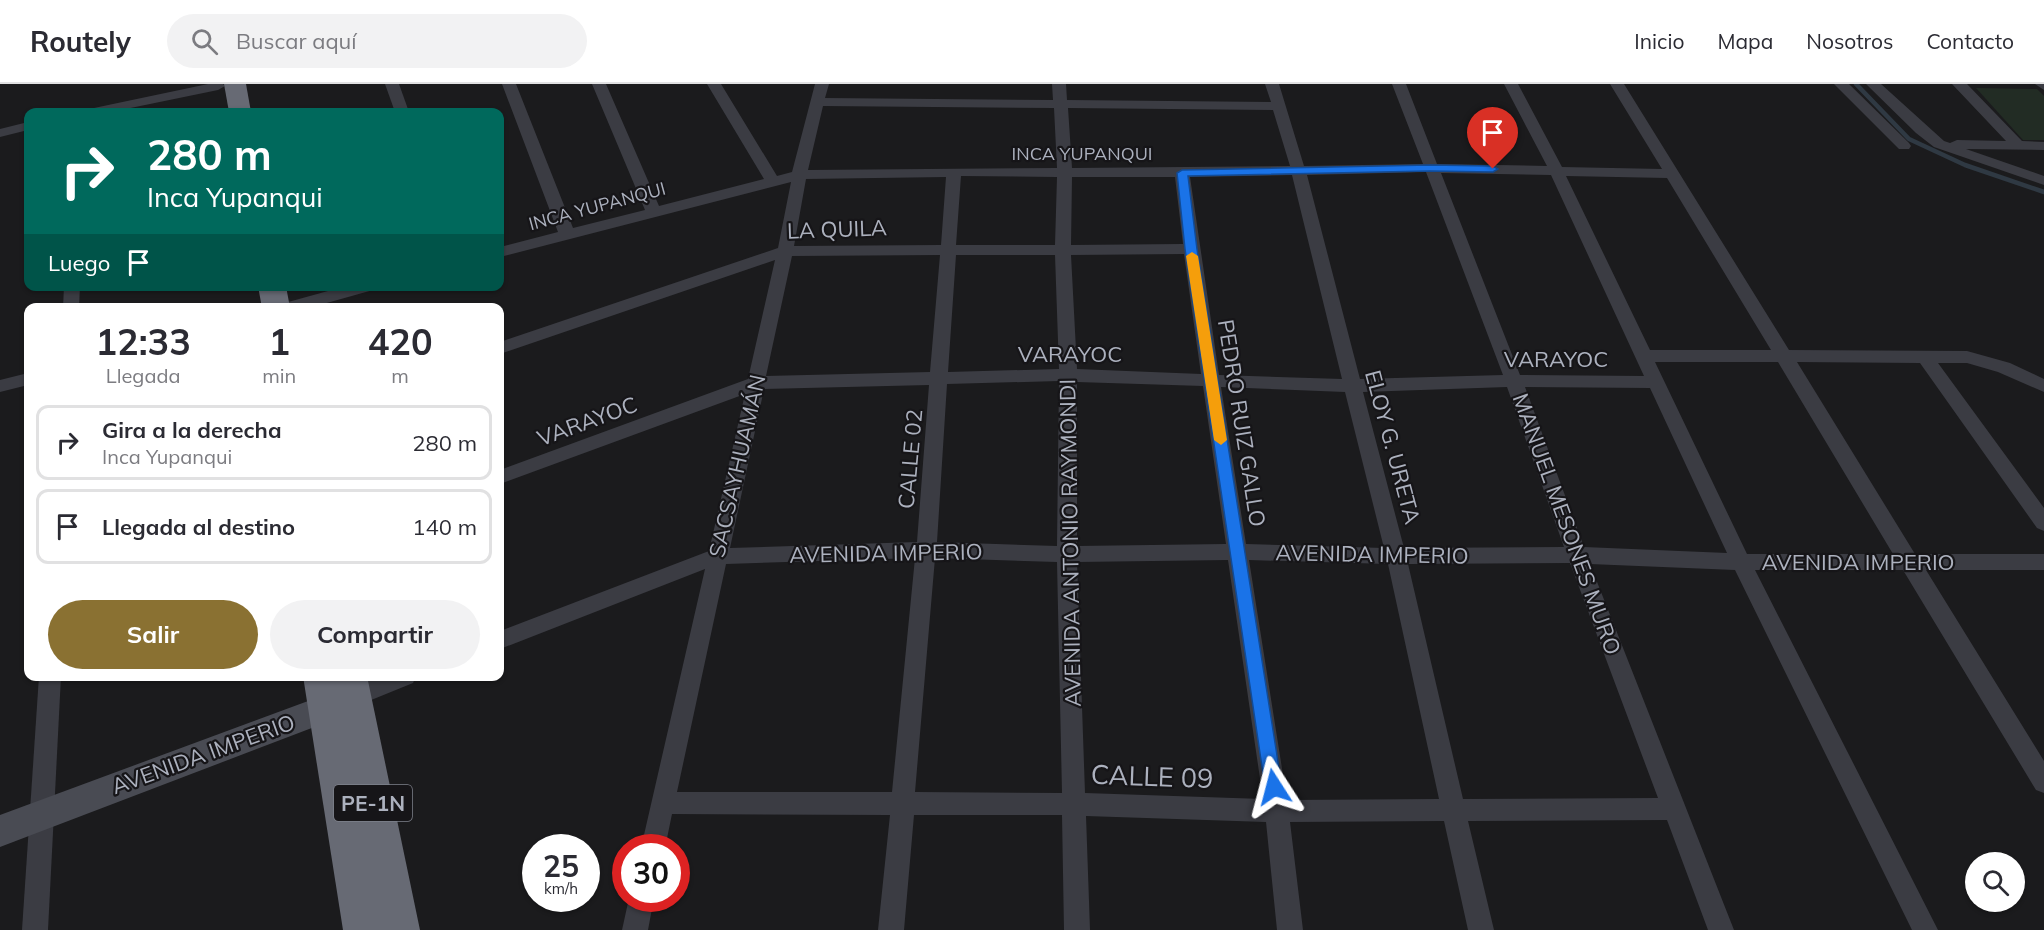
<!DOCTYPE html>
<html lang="es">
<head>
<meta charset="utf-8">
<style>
  body { margin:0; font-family:Mulish,sans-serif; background:#f2f2f3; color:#2b2b33; height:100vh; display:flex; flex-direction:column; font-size:22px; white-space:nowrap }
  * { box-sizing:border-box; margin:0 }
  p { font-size:20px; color:#7c7c81 }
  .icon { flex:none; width:33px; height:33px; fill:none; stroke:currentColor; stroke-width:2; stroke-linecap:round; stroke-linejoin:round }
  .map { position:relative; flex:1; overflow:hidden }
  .panel { position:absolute; left:24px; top:219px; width:480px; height:378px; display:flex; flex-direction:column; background:#fff; border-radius:12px; box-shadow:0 2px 4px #0004 }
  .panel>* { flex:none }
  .top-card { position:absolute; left:24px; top:24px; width:480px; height:183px; border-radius:12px; box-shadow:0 2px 4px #0004; background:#00695c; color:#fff; overflow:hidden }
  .controls { position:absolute; left:1965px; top:768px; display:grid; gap:12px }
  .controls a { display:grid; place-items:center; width:60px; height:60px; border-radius:50%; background:#fff; box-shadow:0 2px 4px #0004; font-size:30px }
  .speed { position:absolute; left:522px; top:750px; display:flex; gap:12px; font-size:30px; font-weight:700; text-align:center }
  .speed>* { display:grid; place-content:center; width:78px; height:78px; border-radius:50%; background:#fff; box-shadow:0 2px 4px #0004; line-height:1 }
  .speed small { font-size:15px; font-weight:400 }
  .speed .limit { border:9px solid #d22; background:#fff; color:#111 }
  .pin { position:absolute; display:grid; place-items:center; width:51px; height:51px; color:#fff; margin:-62px -26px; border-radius:50% 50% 50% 0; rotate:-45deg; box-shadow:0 0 6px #0007 }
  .pin .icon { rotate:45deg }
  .me { position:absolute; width:66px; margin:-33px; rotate:351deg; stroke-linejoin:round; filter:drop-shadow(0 0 4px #0008) }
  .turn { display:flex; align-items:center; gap:21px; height:126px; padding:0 24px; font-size:27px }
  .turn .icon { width:78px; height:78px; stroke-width:2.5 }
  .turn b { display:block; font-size:42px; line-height:51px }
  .then { display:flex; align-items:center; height:57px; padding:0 24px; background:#0003; gap:12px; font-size:22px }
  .eta { display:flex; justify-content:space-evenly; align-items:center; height:102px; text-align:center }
  .eta b { font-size:36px; font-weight:700; line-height:42px }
  .button { display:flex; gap:12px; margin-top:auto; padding:12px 24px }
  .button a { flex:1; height:69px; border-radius:36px; background:#8a7132; color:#fff; font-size:24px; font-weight:700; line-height:69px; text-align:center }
  .button a+a { background:#f2f2f3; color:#2b2b33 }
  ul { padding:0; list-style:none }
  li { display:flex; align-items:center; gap:18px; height:75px; margin:0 12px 9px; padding:0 12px; border:3px solid #e1e1e2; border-radius:12px }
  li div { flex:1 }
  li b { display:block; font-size:22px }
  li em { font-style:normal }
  header { display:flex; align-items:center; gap:36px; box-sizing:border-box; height:84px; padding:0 30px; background:#fff; border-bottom:2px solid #e1e1e2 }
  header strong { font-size:28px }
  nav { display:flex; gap:33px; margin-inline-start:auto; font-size:21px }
  .search { width:420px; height:54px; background:#f2f2f3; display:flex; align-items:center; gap:15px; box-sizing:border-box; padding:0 21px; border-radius:33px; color:#7c7c81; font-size:22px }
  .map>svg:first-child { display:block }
</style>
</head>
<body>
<header>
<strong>Routely</strong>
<div class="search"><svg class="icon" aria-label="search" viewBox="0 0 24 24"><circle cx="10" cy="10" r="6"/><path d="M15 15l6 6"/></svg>Buscar aquí</div>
<nav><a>Inicio</a><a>Mapa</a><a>Nosotros</a><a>Contacto</a></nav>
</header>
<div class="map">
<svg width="2044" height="846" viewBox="0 0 2044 846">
  <rect width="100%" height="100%" fill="#1b1b1d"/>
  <!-- green -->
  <path fill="#222c24" d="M 1976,4 L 2037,5 L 2044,12 L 2044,56 L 2023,56 Z"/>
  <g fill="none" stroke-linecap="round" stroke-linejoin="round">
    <!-- stream -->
    <path stroke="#2f3943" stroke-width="4.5" d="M 1856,0 L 1909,55 L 1965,81 L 2044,108"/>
    <!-- street -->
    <g fill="#3b3c43" fill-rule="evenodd">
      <path d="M 208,0 L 223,0 L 225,2 L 218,6 L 111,28 L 87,28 L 94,24 Z"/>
      <path d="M 385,0 L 399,0 L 409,28 L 395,28 Z"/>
      <path d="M 502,0 L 516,0 L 573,144 L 645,126 L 592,0 L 606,0 L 659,122 L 764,95 L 707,0 L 721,0 L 777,92 L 792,88 L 815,0 L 829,0 L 825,14 L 1053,16 L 1052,0 L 1066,0 L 1067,16 L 1271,18 L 1265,0 L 1279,0 L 1304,82 L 1423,80 L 1392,0 L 1406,0 L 1437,80 L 1547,82 L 1504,0 L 1518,0 L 1562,83 L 1662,85 L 1610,0 L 1624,0 L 1789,266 L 1967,267 L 2010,279 L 2044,295 L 2044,308 L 1998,288 L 1967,279 L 1938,279 L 2044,424 L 2044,447 L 2037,444 L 1920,279 L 1797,278 L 1915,470 L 2044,470 L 2044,486 L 1926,486 L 2044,677 L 2044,709 L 2036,706 L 1903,486 L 1755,486 L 1938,846 L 1912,846 L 1735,486 L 1590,480 L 1734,846 L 1708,846 L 1667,736 L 1468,737 L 1494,846 L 1468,846 L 1444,737 L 1290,738 L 1303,846 L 1277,846 L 1266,738 L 1086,732 L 1090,846 L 1064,846 L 1062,731 L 914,731 L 904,846 L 878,846 L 890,731 L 672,730 L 665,764 L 641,764 L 705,485 L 500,565 L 500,547 L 709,467 L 745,310 L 500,400 L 500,386 L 748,295 L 775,176 L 500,270 L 500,258 L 778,164 L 791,98 L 500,173 L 500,163 L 558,148 ZM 823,22 L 1054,24 L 1057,84 L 808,86 ZM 1068,24 L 1273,26 L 1290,82 L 1072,84 ZM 1426,88 L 1503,291 L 1360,295 L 1307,91 ZM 1441,89 L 1551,91 L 1644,292 L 1520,291 ZM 1292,91 L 1342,295 L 1219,291 L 1190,93 ZM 961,92 L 1057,93 L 1055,161 L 956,161 ZM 1566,92 L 1667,94 L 1771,266 L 1650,266 ZM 946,93 L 941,161 L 794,162 L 806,95 ZM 1072,93 L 1175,93 L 1183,160 L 1071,161 ZM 1184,170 L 1201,290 L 1077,285 L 1071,171 ZM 940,171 L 930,288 L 766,292 L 792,172 ZM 956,171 L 1055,171 L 1059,285 L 948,288 ZM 1655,278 L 1778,278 L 1893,470 L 1747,470 ZM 1059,297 L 1057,462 L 937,458 L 947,300 ZM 1077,298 L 1203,302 L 1226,460 L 1077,462 ZM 929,301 L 917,458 L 730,464 L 764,305 ZM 1221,303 L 1345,308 L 1384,464 L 1246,460 ZM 1507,303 L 1564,463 L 1404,464 L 1363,308 ZM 1525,303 L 1650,304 L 1727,469 L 1584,463 ZM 915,474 L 892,708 L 677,708 L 726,480 ZM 935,474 L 1057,478 L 1062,709 L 915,708 ZM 1228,476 L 1263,715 L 1085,709 L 1077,478 ZM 1249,476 L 1388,480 L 1439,715 L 1287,716 ZM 1570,479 L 1658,714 L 1463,715 L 1408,480 Z"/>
      <path d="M 1834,0 L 1849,0 L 1909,59 L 1911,62 L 1909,65 L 1899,65 Z"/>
      <path d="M 1866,0 L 1881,0 L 1944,57 L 1950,59 L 1957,56 L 2006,57 L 1952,0 L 1967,0 L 2022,57 L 2044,58 L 2044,66 L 1966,65 L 2044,92 L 2044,101 L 1934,63 L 1916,49 Z"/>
      <path d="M 2035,0 L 2044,0 L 2044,6 Z"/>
      <path d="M 28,38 L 28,46 L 0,53 L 0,45 Z"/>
      <path d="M 64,202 L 80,202 L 79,224 L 63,224 Z"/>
      <path d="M 346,202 L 375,202 L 373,206 L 309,224 L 279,224 L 281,220 Z"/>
      <path d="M 28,289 L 28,301 L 0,308 L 0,296 Z"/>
      <path d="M 39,592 L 61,592 L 48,846 L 22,846 Z"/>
      <path d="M 379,592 L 416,592 L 413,599 L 354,623 L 346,626 L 338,623 L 335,616 L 338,609 Z"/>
      <path d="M 629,814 L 654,814 L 648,846 L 622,846 Z"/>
    </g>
    <!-- secondary -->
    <path fill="#494b53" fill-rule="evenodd" d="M 327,610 L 338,614 L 342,624 L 338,634 L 0,763 L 0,731 Z"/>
    <!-- highway -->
    <g fill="#676a74" fill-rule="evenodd">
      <path d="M 224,0 L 246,0 L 251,28 L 229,28 Z"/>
      <path d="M 258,202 L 286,202 L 290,224 L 262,224 Z"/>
      <path d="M 303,592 L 367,592 L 420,846 L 343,846 Z"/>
    </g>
  </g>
  <!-- route -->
  <path fill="#1a73e8" stroke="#114b97" stroke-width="1.5" d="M 1430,81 L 1493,82 L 1498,85 L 1493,88 L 1430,87 L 1188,92 L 1197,165 L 1282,703 L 1279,709 L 1274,711 L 1268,709 L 1265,703 L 1185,165 L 1177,89 L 1182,86 Z"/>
  <!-- slow -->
  <path fill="#f59e0b" d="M 1192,168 L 1198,172 L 1227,356 L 1221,361 L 1214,356 L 1186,172 Z"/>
  <g text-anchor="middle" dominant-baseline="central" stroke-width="4.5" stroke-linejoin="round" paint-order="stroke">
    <!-- far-street labels -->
    <g font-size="18" fill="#acb1be" stroke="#161518">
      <text x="1082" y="69">INCA YUPANQUI</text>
      <text transform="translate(597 122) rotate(-15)">INCA YUPANQUI</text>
    </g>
    <!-- shield labels -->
    <rect fill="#161518" stroke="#7f828c" stroke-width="1.5" x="334" y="701" width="78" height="36" rx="4.5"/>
    <g font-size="21" font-weight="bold" fill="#acb1be">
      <text x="373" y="719">PE-1N</text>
    </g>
    <!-- street labels -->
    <g font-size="22" fill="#acb1be" stroke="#161518">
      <text transform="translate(837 145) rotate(-2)">LA QUILA</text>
      <text x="1070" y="270">VARAYOC</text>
      <text x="1556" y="275">VARAYOC</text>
      <text transform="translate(587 337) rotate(-20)">VARAYOC</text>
      <text transform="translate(1242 339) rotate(81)">PEDRO RUIZ GALLO</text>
      <text transform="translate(1393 363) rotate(75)">ELOY G. URETA</text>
      <text transform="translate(910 375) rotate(-85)">CALLE 02</text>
      <text transform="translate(737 382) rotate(-77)">SACSAYHUAMÁN</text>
      <text transform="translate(1567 440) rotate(70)">MANUEL MESONES MURO</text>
      <text transform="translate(1070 459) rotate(-91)">AVENIDA ANTONIO RAYMONDI</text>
      <text transform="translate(886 469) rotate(-1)">AVENIDA IMPERIO</text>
      <text transform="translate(1372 470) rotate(1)">AVENIDA IMPERIO</text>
      <text x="1858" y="478">AVENIDA IMPERIO</text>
      <text transform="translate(203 670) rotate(-20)">AVENIDA IMPERIO</text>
    </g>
    <!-- near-street labels -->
    <g font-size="27" fill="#acb1be" stroke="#161518">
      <text transform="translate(1152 692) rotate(2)">CALLE 09</text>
    </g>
  </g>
</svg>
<div class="controls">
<a><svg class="icon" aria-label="search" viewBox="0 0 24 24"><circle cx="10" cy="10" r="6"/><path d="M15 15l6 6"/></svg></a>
</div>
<div class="speed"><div>25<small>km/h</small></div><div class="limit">30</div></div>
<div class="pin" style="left:1493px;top:85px;background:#d93025"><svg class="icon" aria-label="arrive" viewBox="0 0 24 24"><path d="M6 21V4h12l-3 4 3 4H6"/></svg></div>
<svg class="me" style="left:1274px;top:703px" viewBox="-20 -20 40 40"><path d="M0-17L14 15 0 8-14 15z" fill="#1a73e8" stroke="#fff" stroke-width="4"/></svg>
<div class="top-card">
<div class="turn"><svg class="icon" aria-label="right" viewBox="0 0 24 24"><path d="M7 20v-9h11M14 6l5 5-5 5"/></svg><div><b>280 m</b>Inca Yupanqui</div></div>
<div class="then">Luego<svg class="icon" aria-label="arrive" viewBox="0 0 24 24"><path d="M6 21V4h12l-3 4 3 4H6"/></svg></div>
</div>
<section class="panel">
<div class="eta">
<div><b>12:33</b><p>Llegada</p></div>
<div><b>1</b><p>min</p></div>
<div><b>420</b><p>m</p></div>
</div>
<ul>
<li><svg class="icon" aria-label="right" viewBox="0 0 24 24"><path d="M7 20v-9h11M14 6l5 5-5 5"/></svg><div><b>Gira a la derecha</b><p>Inca Yupanqui</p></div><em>280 m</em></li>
<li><svg class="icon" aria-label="arrive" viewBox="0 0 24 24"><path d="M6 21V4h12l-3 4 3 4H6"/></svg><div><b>Llegada al destino</b></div><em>140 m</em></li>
</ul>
<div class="button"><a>Salir</a><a>Compartir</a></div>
</section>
</div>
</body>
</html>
